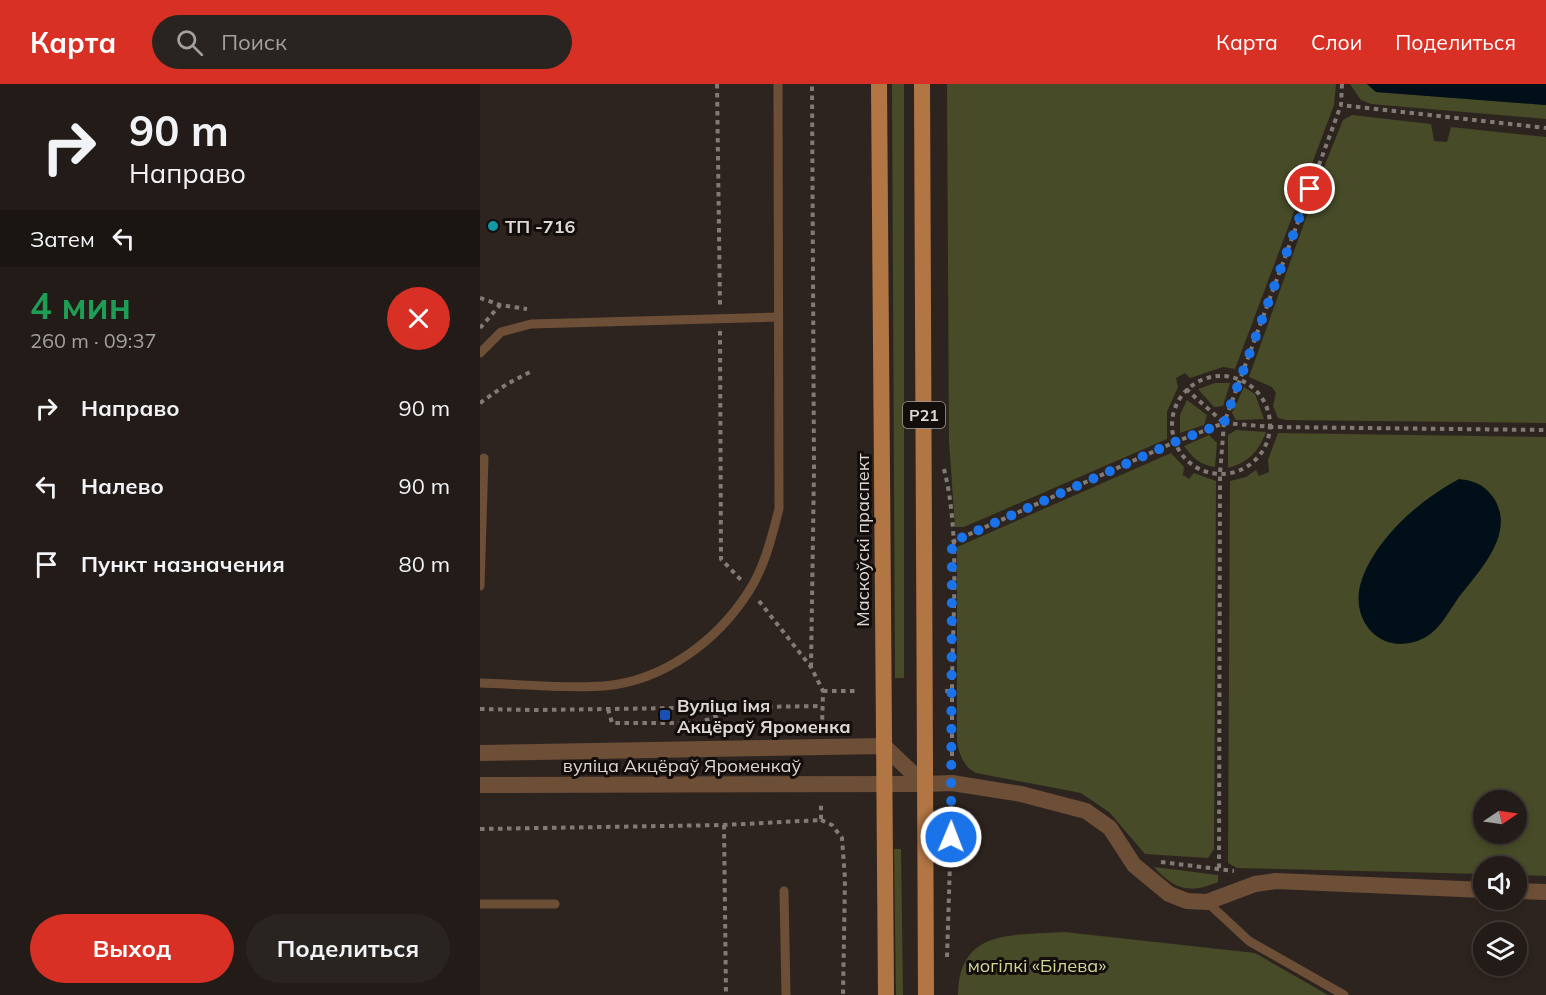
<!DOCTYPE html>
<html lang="ru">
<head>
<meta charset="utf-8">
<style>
  body { margin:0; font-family:Mulish,sans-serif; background:#2a2420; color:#f1f3f6; height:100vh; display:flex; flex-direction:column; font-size:22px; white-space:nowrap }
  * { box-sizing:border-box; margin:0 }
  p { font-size:20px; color:#a2a1a1 }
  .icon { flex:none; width:33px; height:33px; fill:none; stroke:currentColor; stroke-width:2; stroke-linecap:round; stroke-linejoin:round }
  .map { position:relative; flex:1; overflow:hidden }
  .sheet { display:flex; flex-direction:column; background:#221b17; width:480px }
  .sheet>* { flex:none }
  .top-card { background:#221b17; color:#f1f3f6; overflow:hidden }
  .needle { width:39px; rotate:77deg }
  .buttons { position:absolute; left:993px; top:706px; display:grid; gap:12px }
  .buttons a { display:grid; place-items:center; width:54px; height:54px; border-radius:50%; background:#221b17; box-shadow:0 3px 9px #0003,0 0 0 2px #3f3936; font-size:30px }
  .pin { position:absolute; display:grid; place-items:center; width:51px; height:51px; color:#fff; margin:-26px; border:3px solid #fff; border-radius:50%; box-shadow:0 2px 6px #0007 }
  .me { position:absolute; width:66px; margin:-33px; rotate:1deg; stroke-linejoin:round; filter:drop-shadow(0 0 4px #0008) }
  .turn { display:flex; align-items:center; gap:21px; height:126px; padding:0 30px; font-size:27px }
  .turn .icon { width:78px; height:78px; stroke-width:2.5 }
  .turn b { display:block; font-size:42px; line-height:51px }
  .then { display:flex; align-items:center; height:57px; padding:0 30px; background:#0003; gap:12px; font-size:22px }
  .round { display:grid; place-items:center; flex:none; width:63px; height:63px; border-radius:32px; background:#2a2420 }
  .summary { display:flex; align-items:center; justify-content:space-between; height:102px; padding:0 30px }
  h1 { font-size:36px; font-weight:700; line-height:45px; color:#1e9e55 }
  .button { display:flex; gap:12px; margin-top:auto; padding:12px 30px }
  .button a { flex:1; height:69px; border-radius:36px; background:#d93025; color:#fff; font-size:24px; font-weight:700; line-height:69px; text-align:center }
  .button a+a { background:#2a2420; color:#f1f3f6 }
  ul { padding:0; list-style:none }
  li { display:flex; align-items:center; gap:18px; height:78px; padding:0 30px }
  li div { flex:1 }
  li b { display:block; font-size:22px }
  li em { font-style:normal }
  header { display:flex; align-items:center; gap:36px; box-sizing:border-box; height:84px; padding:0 30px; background:#d93025; color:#fff }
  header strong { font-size:28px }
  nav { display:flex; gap:33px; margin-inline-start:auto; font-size:21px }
  .search { width:420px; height:54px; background:#2a2420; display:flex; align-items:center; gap:15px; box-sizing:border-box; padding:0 21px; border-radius:33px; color:#a2a1a1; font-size:22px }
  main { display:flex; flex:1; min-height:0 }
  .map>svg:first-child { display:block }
</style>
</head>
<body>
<header>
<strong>Карта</strong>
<div class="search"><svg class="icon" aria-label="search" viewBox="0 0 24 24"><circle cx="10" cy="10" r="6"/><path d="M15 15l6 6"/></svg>Поиск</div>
<nav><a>Карта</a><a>Слои</a><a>Поделиться</a></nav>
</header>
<main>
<section class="sheet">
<div class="top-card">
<div class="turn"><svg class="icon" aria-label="right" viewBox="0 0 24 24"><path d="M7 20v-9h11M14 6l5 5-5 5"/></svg><div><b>90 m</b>Направо</div></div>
<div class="then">Затем<svg class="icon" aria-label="left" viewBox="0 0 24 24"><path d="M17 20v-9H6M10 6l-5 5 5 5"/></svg></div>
</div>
<div class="summary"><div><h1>4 мин</h1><p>260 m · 09:37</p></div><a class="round" style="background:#d93025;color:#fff"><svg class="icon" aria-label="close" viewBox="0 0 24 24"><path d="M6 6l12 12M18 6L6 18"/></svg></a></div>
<ul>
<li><svg class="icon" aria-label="right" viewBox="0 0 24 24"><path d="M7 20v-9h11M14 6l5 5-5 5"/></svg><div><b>Направо</b></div><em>90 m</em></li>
<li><svg class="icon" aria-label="left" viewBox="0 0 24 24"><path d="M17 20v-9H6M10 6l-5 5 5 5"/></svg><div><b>Налево</b></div><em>90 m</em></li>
<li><svg class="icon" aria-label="arrive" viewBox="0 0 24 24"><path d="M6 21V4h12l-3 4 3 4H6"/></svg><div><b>Пункт назначения</b></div><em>80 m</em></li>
</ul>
<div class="button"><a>Выход</a><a>Поделиться</a></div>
</section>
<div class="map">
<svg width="1066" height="911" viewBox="0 0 1066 911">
  <rect width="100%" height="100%" fill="#2e241f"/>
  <!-- green -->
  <g fill="#474b27" fill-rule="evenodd">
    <path d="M 412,0 L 424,0 L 424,594 L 415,594 Z"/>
    <path d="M 467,0 L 856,0 L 854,21 L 755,285 L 743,283 L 710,294 L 705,289 L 696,294 L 698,303 L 687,328 L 687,355 L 484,443 L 475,443 L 469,357 Z"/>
    <path d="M 870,0 L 887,0 L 896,8 L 1066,21 L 1066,35 L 891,20 L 881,16 Z"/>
    <path d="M 872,31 L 951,40 L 954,57 L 967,58 L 971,43 L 1066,53 L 1066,339 L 806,336 L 798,334 L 793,322 L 796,309 L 792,303 L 769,293 L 846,78 L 863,36 Z"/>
    <path d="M 735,299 L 750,299 L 743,322 L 734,323 L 718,305 Z"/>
    <path d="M 764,303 L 775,310 L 784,335 L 756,336 L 752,329 Z"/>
    <path d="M 707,316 L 727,331 L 724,341 L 700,349 L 700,331 Z"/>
    <path d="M 756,346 L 786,348 C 778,368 769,378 748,384 L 748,351 Z"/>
    <path d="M 798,349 L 1066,353 L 1066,792 L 1037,791 L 1036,783 L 1004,783 L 1003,790 L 757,784 L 748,779 L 750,397 L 766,393 L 776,386 L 779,392 L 789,388 L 788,376 ZM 1004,717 L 1036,717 L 1036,750 L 1004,750 Z"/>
    <path d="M 729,351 L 737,359 L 735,383 C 720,381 713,374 704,362 Z"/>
    <path d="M 691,369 L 704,383 L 703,391 L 709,395 L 714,389 L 736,397 L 734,765 L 728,774 L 665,770 L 629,728 L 601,709 L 496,689 C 484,683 480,672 477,659 L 477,463 Z"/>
    <path d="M 414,765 L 421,765 L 423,911 L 416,911 Z"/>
    <path d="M 674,783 L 738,791 L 738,798 C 709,810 695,806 674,783 Z"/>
    <path d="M 584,848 L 775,869 L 848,911 L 478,911 C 479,843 534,852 584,848 Z"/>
  </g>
  <!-- water -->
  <g fill="#000f18">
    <path d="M 887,0 L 1066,0 L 1066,21 L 896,8 Z"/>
    <path d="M 979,395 C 995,397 1003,400 1013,413 C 1037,448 1000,486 979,513 C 969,527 959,547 944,554 C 903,575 867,537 882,495 C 898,452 940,416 979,395 Z"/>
  </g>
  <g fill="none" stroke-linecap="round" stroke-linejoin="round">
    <!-- path -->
    <g stroke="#827a75" stroke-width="4" stroke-dasharray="4.5 4.5" stroke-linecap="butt">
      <path d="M 237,0 L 240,221"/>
      <path d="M 862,0 L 861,21 L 1066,44"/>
      <path d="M 0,214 L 20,221 L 47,225"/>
      <path d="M 0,244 L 20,221"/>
      <path d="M 240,247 L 241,475 L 261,496"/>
      <circle cx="741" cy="341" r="49"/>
      <path d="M 706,305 L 744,339"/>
      <path d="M 0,319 L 27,300 L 50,288"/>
      <path d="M 464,385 C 481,451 472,537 472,607 L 465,607"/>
      <path d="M 472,458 L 695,358 L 744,339 L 792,343 L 1066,346"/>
      <path d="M 279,517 L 331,583 L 343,607 L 342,645"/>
      <path d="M 331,583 L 334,386 L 332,0"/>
      <path d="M 343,607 L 379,607"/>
      <path d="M 0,625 L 56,626 L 342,622"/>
      <path d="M 128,625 L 132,639 L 219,639 L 258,624"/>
      <path d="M 472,681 L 472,607"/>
      <path d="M 341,736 L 352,741 L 362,754 L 365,795 L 363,911"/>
      <path d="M 244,741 L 246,911"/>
      <path d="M 0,745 L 244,741 L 341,736 L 341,720"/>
      <path d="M 681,778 L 754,787"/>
      <path d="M 739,784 L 740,390 L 744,339 L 861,21"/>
      <path d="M 467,873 L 472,715"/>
    </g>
    <!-- service -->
    <g stroke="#6d4f38" stroke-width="9">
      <path d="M 0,269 L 21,248 L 51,240 L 298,233"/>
      <path d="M 0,502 L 4,374"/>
      <path d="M 0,599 C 41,600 84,605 124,602 C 184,597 238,556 269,507 C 285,482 292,452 299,425 L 298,0"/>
      <path d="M 304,807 L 306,911"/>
      <path d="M 727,818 L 769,857 L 864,911"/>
      <path d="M 0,820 L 75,820"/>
    </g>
    <!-- minor -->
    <g stroke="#6d4f38" stroke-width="16">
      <path d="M 444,700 L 472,699 L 541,710 L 606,727 L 630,744 L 654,781 L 689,810 L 707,817 L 727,818 L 775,800 L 796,797 L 1004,806"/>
      <path d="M 1036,807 L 1066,808"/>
    </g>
    <!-- tertiary -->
    <g stroke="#6d4f38" stroke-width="16">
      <path d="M 0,669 L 404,662 L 444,700"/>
      <path d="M 0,701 L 444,700"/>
    </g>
    <!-- primary -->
    <g stroke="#b27645" stroke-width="16">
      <path d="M 399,0 L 406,911"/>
      <path d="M 442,0 L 446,911"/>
    </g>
  </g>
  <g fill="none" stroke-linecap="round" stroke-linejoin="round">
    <!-- route -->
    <path stroke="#1a73e8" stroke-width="10" stroke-dasharray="0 18" d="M 471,753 L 472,458 L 695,358 L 744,339 L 830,105"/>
  </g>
  <!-- markers -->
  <circle fill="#0f9aa8" stroke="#130e0c" stroke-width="2" cx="13" cy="142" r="6"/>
  <rect fill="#1a4fb4" stroke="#130e0c" stroke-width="2" x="179" y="625" width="12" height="12" rx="3"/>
  <g text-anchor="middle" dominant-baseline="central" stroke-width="6" stroke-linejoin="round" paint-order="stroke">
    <!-- shield labels -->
    <rect fill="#130e0c" stroke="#a19b98" stroke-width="1.5" x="423" y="318" width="42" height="26" rx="4.5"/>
    <g font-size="16" font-weight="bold" fill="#ded8d4">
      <text x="444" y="331">Р21</text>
    </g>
    <!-- poi labels -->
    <g font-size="18" font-weight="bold" fill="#ded8d4" stroke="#130e0c" text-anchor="start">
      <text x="25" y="142">ТП -716</text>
      <text x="197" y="621">Вуліца імя<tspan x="197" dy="21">Акцёраў Яроменка</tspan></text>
    </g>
    <!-- street labels -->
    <g font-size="18" fill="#ded8d4" stroke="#130e0c">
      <text transform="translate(382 456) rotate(-90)">Маскоўскі праспект</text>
      <text x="202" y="681">вуліца Акцёраў Яроменкаў</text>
    </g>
    <!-- park labels -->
    <g font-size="18" fill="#ced895" stroke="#130e0c">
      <text x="557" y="881">могілкі «Білева»</text>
    </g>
  </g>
</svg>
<div class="buttons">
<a><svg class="needle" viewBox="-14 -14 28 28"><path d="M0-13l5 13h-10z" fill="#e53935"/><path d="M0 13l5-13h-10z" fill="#a2a1a1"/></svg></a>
<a><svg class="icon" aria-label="sound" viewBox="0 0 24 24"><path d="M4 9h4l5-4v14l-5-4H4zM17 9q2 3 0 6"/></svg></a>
<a><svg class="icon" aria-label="layers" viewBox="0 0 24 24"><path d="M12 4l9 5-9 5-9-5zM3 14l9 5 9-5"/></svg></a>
</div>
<div class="pin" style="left:830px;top:105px;background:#d93025"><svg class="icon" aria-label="arrive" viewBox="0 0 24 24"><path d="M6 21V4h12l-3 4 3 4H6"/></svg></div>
<svg class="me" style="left:471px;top:753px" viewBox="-20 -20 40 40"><circle r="17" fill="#1a73e8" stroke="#fff" stroke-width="3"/><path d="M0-11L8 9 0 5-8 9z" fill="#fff"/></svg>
</div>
</main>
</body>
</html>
